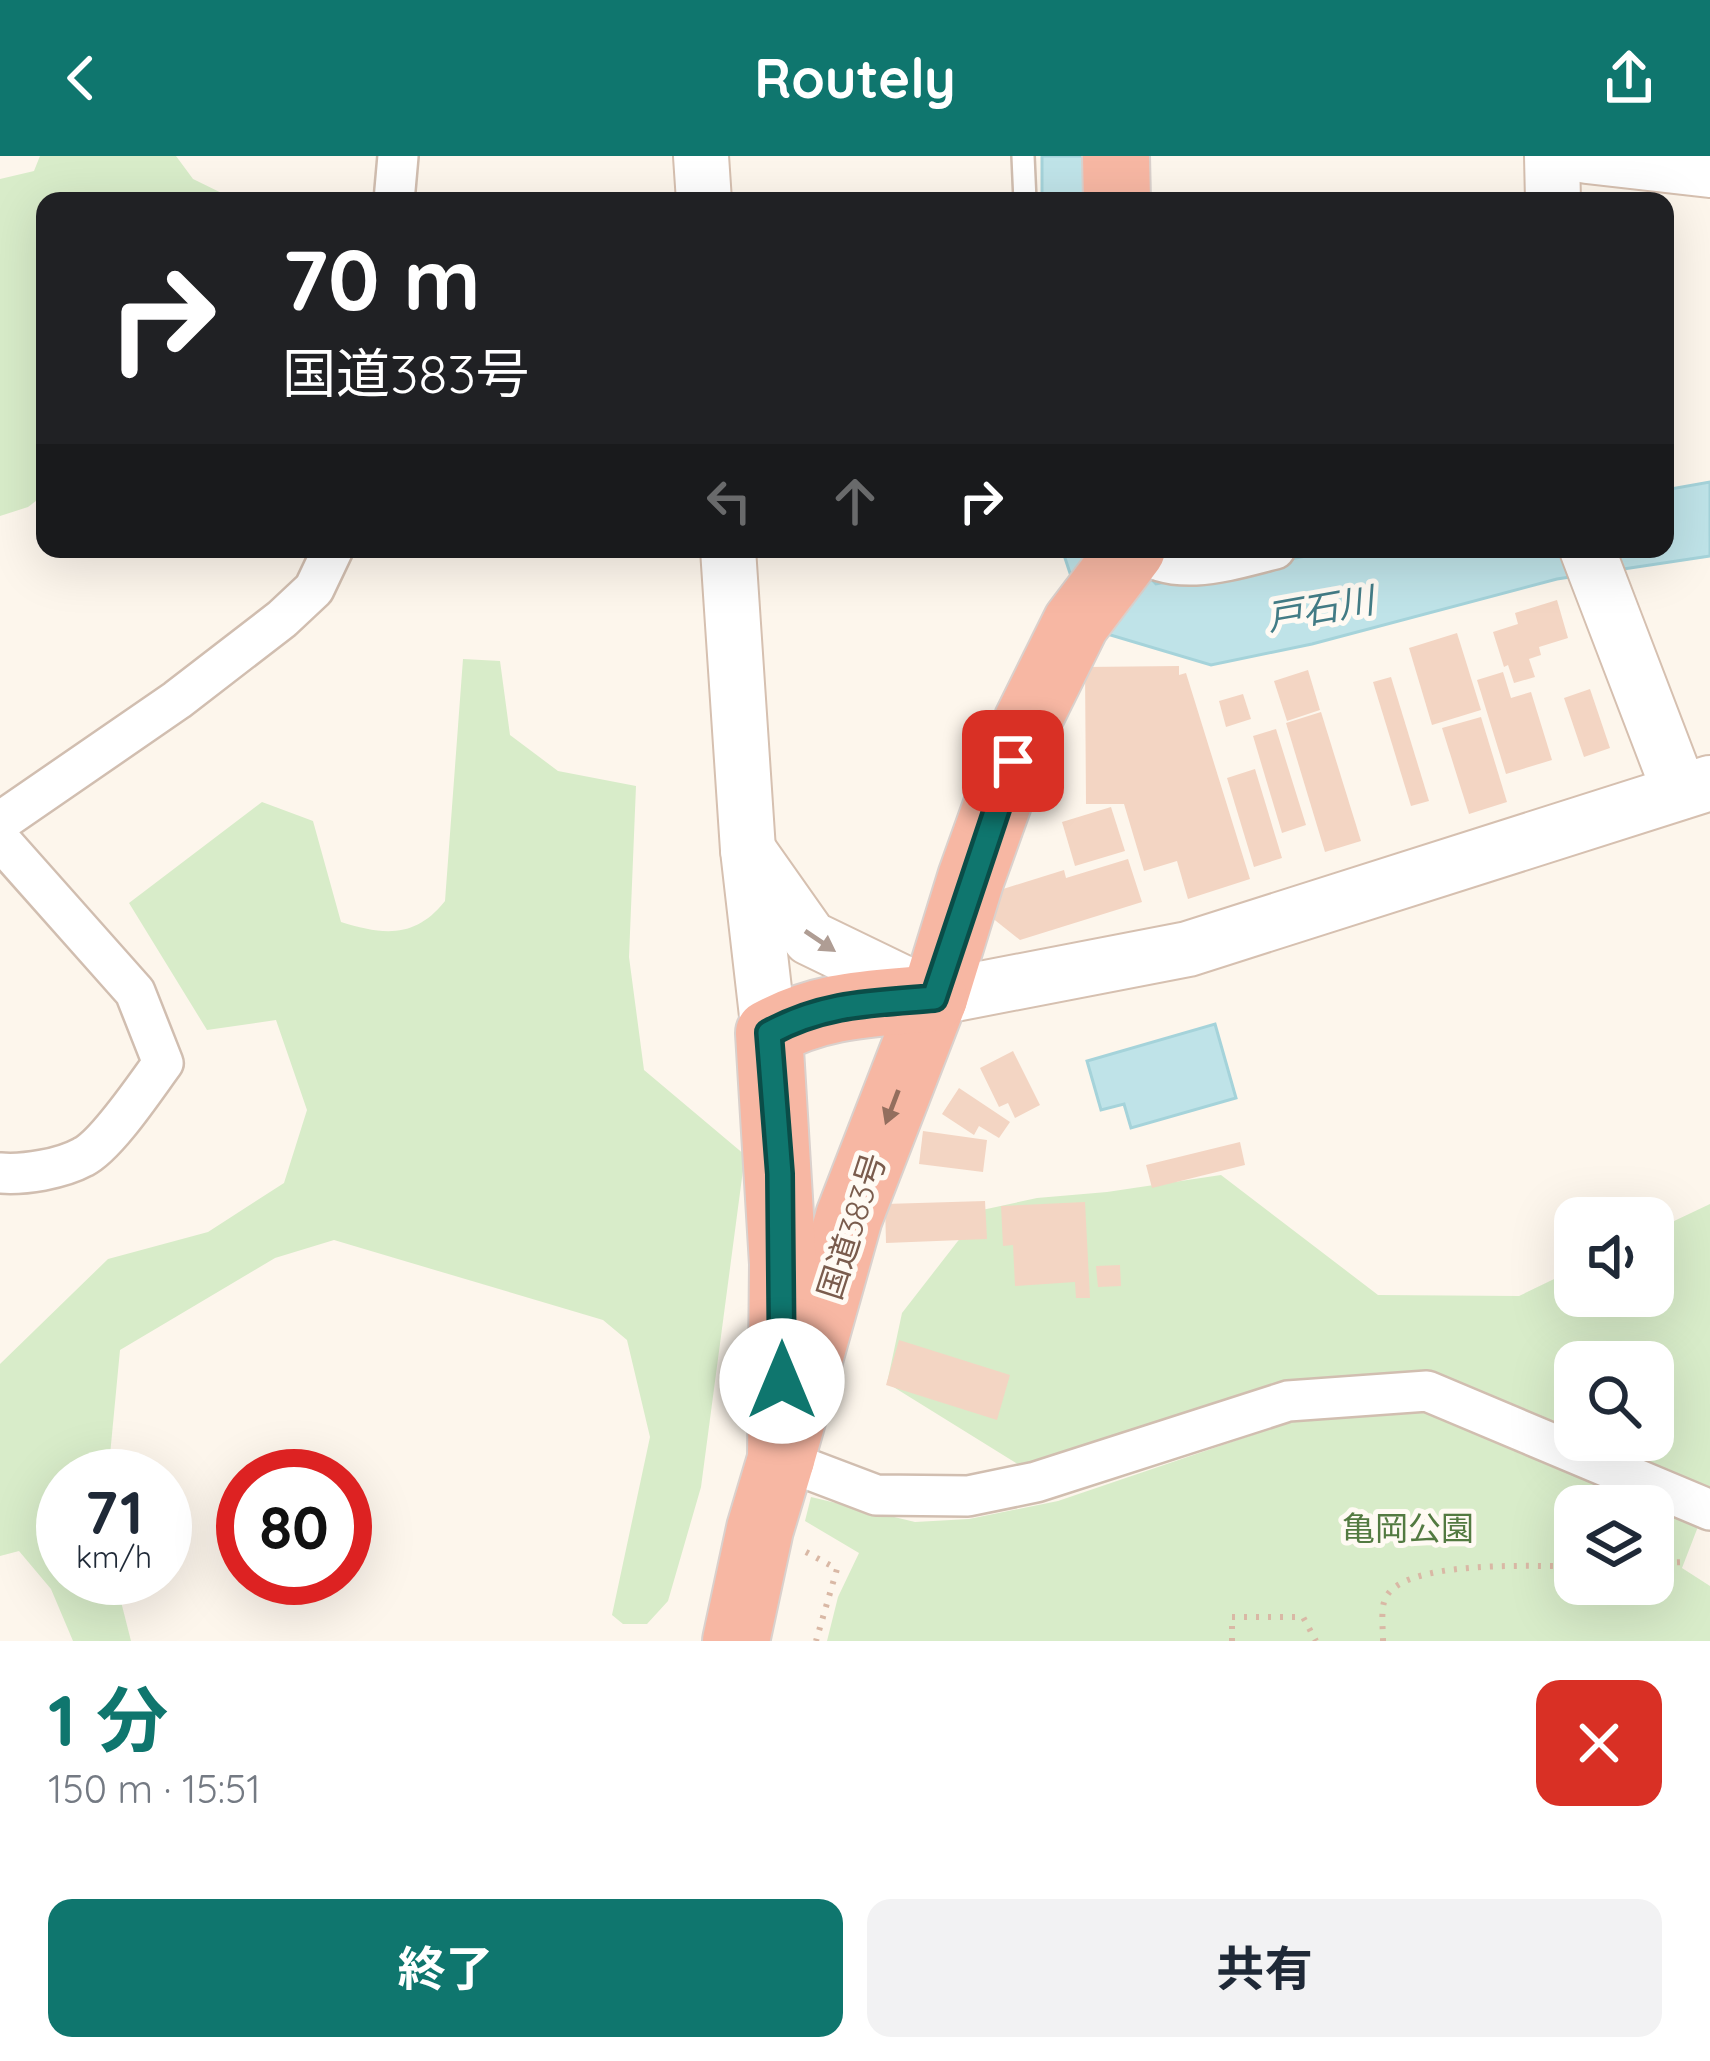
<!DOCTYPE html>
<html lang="ja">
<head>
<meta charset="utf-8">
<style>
  body { margin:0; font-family:Quicksand,"Noto Sans JP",sans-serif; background:#f2f2f3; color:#1f2937; height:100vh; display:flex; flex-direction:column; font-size:45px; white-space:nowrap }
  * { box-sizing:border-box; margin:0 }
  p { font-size:39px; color:#747a83 }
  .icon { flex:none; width:66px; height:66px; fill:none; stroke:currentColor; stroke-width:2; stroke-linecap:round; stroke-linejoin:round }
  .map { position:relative; height:1485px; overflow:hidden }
  .drawer { display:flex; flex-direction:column; background:#fff; flex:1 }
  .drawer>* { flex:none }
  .hud { position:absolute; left:36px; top:36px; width:1638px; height:366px; border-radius:24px; box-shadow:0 12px 48px #0002; background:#202124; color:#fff; overflow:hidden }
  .fabs { position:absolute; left:1554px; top:1041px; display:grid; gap:24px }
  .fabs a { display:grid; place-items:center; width:120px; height:120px; border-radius:24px; background:#fff; box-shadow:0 12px 48px #0002; font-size:60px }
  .speed { position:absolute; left:36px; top:1293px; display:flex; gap:24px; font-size:60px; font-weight:700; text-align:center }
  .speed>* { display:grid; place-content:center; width:156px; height:156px; border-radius:50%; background:#fff; box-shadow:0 12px 48px #0002; line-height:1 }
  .speed small { font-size:30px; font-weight:400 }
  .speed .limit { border:18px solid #d22; background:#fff; color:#111 }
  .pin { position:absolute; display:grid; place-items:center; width:102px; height:102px; color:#fff; margin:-51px; border-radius:24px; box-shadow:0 6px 18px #0006 }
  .me { position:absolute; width:132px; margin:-66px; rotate:0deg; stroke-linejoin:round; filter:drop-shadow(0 0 9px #0008) }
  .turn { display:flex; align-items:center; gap:42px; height:252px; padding:0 48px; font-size:54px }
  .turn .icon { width:156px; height:156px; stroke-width:2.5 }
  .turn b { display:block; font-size:84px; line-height:102px }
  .lanes { display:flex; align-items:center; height:114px; padding:0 48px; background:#0003; justify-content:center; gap:60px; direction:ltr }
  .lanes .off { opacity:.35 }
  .round { display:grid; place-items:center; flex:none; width:126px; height:126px; border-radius:24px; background:#f2f2f3 }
  .summary { display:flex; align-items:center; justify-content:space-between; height:204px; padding:0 48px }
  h1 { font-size:72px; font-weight:700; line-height:90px; color:#0f766e }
  .cta { display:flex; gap:24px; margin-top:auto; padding:24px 48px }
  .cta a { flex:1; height:138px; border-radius:24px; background:#0f766e; color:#fff; font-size:48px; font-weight:700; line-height:138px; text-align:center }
  .cta a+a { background:#f2f2f3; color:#1f2937 }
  header { display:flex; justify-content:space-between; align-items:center; height:156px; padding:0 48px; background:#0f766e; color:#fff; font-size:54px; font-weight:700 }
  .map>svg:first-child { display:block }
</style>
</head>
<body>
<header><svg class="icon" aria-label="back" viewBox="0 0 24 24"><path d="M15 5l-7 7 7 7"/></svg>Routely<svg class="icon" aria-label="share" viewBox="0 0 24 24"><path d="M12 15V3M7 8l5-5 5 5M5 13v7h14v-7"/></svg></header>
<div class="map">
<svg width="1710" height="1485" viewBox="0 0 1710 1485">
  <rect width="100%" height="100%" fill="#fdf6ec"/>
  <!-- green -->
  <g fill="#d8ecc9" fill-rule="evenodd">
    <path d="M 40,0 L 176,0 L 193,23 L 238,45 L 45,45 L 45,243 L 41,262 L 45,338 L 28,351 L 0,360 L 0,23 L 34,15 Z"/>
    <path d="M 463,503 L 500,505 L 510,579 L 558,615 L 636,630 L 629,801 L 644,914 L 745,999 L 701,1331 L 668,1445 L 647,1468 L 623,1468 L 612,1459 L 650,1281 L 627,1184 L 603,1164 L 334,1084 L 275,1102 L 120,1194 L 108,1320 L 63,1320 L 63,1422 L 115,1422 L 131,1485 L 73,1485 L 51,1433 L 19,1395 L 0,1400 L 0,1208 L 108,1103 L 208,1076 L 284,1027 L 307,954 L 276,864 L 207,874 L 129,747 L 262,646 L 313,665 L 341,766 C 383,779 415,783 445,745 Z"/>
    <path d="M 1221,1019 L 1378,1139 L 1519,1140 L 1575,1113 L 1575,1140 L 1653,1140 L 1653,1075 L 1710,1048 L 1710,1337 L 1580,1284 L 1653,1284 L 1653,1206 L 1575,1206 L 1575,1282 L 1432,1223 L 1029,1315 L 887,1227 L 902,1157 L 982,1054 L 1037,1042 L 1107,1036 Z"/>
    <path d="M 1412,1253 L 1429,1256 L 1699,1368 L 1682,1412 L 1710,1430 L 1710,1485 L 827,1485 L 838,1441 L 859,1397 L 805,1365 L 811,1341 L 915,1366 L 969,1363 L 1058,1345 L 1320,1256 ZM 1575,1350 L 1653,1350 L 1653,1428 L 1575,1428 Z"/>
  </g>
  <!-- water -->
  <g fill="#bfe3e8" stroke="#a5d3da" stroke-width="3">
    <path d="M 1042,0 L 1096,0 L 1097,45 L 1042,45 Z"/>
    <path d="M 1710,326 L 1710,400 L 1557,423 L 1312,488 L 1211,509 L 1107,478 L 1071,420 L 1062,393 L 1122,393 L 1156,428 L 1344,393 L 1665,393 L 1665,334 Z"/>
    <path d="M 1215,868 L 1236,942 L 1131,972 L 1124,948 L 1101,954 L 1087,905 Z"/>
  </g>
  <!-- building -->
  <g fill="#f3d5c3">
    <path d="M 1557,444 L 1568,482 L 1539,491 L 1541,499 L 1529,503 L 1535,521 L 1514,527 L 1508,509 L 1504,511 L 1493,476 L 1518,468 L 1515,457 Z"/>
    <path d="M 1457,477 L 1481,554 L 1432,569 L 1409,492 Z"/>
    <path d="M 1179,510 L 1179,519 L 1186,517 L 1250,723 L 1188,743 L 1177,705 L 1144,715 L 1124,648 L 1086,648 L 1085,511 Z"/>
    <path d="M 1308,514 L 1320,554 L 1287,565 L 1274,525 Z"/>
    <path d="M 1503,516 L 1511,542 L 1531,536 L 1552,604 L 1506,618 L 1477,524 Z"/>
    <path d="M 1391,521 L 1429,645 L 1411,650 L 1373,526 Z"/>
    <path d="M 1590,533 L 1610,592 L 1584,601 L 1564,542 Z"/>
    <path d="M 1243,538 L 1251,563 L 1226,571 L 1219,545 Z"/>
    <path d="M 1321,556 L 1361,685 L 1325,696 L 1286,567 Z"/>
    <path d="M 1481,561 L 1507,646 L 1469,658 L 1442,572 Z"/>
    <path d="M 1276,573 L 1306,669 L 1282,677 L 1253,580 Z"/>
    <path d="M 1255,613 L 1282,702 L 1254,711 L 1227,622 Z"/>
    <path d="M 1111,651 L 1125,695 L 1075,710 L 1062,666 Z"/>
    <path d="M 1128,703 L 1142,746 L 1020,784 L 991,761 L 987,746 L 1003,733 L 1064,714 L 1066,722 Z"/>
    <path d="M 1013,895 L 1040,949 L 1015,962 L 1008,947 L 999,951 L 980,912 Z"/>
    <path d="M 959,932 L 1010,966 L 999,982 L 979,970 L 974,979 L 942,958 Z"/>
    <path d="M 923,975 L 987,984 L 983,1016 L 919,1008 Z"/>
    <path d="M 1240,986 L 1245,1009 L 1152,1032 L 1146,1009 Z"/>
    <path d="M 985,1045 L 987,1083 L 886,1087 L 885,1048 Z"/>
    <path d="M 1085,1046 L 1090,1142 L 1076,1142 L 1075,1126 L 1015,1130 L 1013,1089 L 1003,1090 L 1001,1050 Z"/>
    <path d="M 1120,1109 L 1121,1130 L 1098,1131 L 1096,1110 Z"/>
    <path d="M 899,1184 L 1010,1219 L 997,1264 L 886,1229 Z"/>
  </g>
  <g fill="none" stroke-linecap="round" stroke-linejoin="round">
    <defs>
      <path id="lane" d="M 1023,0 L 1025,45"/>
      <g id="street">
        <path d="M 394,45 L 398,0"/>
        <path d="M 1137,393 C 1176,423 1230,404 1275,393"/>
        <path d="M 0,666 L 177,544 L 282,463 L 314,433 L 333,393"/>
        <path d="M 0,684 L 135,836 L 163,907 C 146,930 107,989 83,1001 C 61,1013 24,1019 0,1017"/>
        <path d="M 781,1303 L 876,1339 L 968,1340 L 1036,1326 L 1288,1245 L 1427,1235 L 1710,1354"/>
      </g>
      <g id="secondary">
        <path d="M 701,0 L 704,45"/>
        <path d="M 1552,0 L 1553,45"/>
        <path d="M 1587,0 L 1710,14"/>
        <path d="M 728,393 L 748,694 L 769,877"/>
        <path d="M 1587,393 L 1680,636"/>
        <path d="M 748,694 L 810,782 L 934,842 L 1188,793 L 1710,627"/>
      </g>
      <g id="highway">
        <path d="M 1116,0 L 1117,45"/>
        <path d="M 781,1303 L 849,1061 L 934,842 L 971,722 L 1027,566 L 1076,467 L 1132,393"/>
        <path d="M 736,1485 L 760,1373 L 781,1303 L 783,1108 L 769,877 C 824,847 873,848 934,842"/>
      </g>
    </defs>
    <!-- lane casing -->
    <use href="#lane" stroke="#d1beb0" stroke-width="26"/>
    <!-- street casing -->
    <use href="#street" stroke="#d1beb0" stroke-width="44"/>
    <!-- secondary casing -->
    <use href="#secondary" stroke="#d6c0b0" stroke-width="58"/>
    <!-- highway casing -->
    <use href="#highway" stroke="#dad1cd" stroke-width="70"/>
    <!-- path -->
    <g stroke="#d9b8a5" stroke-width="6" stroke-dasharray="3 9" stroke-linecap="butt">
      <path d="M 806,1396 L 837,1413 L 816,1485"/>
      <path d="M 1653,1407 L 1686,1406"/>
      <path d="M 1232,1485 L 1232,1461 L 1303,1461 L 1316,1485"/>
      <path d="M 1383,1485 C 1383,1473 1381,1457 1384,1446 C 1396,1402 1536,1411 1575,1410"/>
    </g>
    <!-- lane -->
    <use href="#lane" stroke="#fff" stroke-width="21"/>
    <!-- street -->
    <use href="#street" stroke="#fff" stroke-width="39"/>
    <!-- secondary -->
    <use href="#secondary" stroke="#fff" stroke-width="54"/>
    <!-- highway -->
    <use href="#highway" stroke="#f7b7a3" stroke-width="66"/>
  </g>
  <!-- one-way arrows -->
  <defs><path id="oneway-solid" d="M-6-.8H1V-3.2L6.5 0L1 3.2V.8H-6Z" transform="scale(3)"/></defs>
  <use fill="#af9d94" href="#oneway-solid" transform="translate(820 785) rotate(34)"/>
  <use fill="#936e5e" href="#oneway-solid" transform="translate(892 951) rotate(111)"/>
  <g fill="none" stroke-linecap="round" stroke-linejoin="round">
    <defs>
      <path id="route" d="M 782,1225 L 780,1018 L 769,877 C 824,847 873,847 934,842 L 1013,605"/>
    </defs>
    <!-- route casing -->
    <use href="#route" stroke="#0a4d48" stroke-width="30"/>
    <!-- route -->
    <use href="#route" stroke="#0f766e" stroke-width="21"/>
  </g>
  <g text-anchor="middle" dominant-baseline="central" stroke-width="10" stroke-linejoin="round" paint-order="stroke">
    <!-- street labels -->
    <g font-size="33" fill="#7a5c4d" stroke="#fffaf3">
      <text transform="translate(851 1070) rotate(-72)">国道383号</text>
    </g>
    <!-- park labels -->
    <g font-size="33" fill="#537a41" stroke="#fffaf3">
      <text x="1408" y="1371">亀岡公園</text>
    </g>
    <!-- water labels -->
    <g font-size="36" font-style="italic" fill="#437c86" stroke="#fffaf3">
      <text transform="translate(1320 452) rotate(-10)">戸石川</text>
    </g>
  </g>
</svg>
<div class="fabs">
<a><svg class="icon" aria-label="sound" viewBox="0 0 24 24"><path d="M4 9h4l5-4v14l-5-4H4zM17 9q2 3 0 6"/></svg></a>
<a><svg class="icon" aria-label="search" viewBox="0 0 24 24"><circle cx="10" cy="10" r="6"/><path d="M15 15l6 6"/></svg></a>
<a><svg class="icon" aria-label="layers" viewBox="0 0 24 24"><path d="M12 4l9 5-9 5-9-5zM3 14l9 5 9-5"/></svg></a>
</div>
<div class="speed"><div>71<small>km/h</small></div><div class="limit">80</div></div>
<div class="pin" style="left:1013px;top:605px;background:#d93025"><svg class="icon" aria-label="arrive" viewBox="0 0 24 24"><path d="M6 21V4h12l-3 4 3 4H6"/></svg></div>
<svg class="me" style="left:782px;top:1225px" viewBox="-20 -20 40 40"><circle r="19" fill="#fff"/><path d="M0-13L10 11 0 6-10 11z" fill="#0f766e"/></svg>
<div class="hud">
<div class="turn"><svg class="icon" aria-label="right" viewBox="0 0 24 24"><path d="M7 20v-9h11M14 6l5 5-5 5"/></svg><div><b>70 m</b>国道383号</div></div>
<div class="lanes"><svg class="icon off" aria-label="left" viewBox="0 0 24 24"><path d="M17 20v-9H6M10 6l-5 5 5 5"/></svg><svg class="icon off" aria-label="ahead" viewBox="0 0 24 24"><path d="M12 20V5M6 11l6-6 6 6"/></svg><svg class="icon" aria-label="right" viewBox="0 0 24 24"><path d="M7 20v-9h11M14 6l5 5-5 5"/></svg></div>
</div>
</div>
<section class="drawer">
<div class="summary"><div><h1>1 分</h1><p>150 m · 15:51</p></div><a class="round" style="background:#d93025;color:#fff"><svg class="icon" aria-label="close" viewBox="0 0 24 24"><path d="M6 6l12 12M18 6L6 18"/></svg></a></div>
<div class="cta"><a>終了</a><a>共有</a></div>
</section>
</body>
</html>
